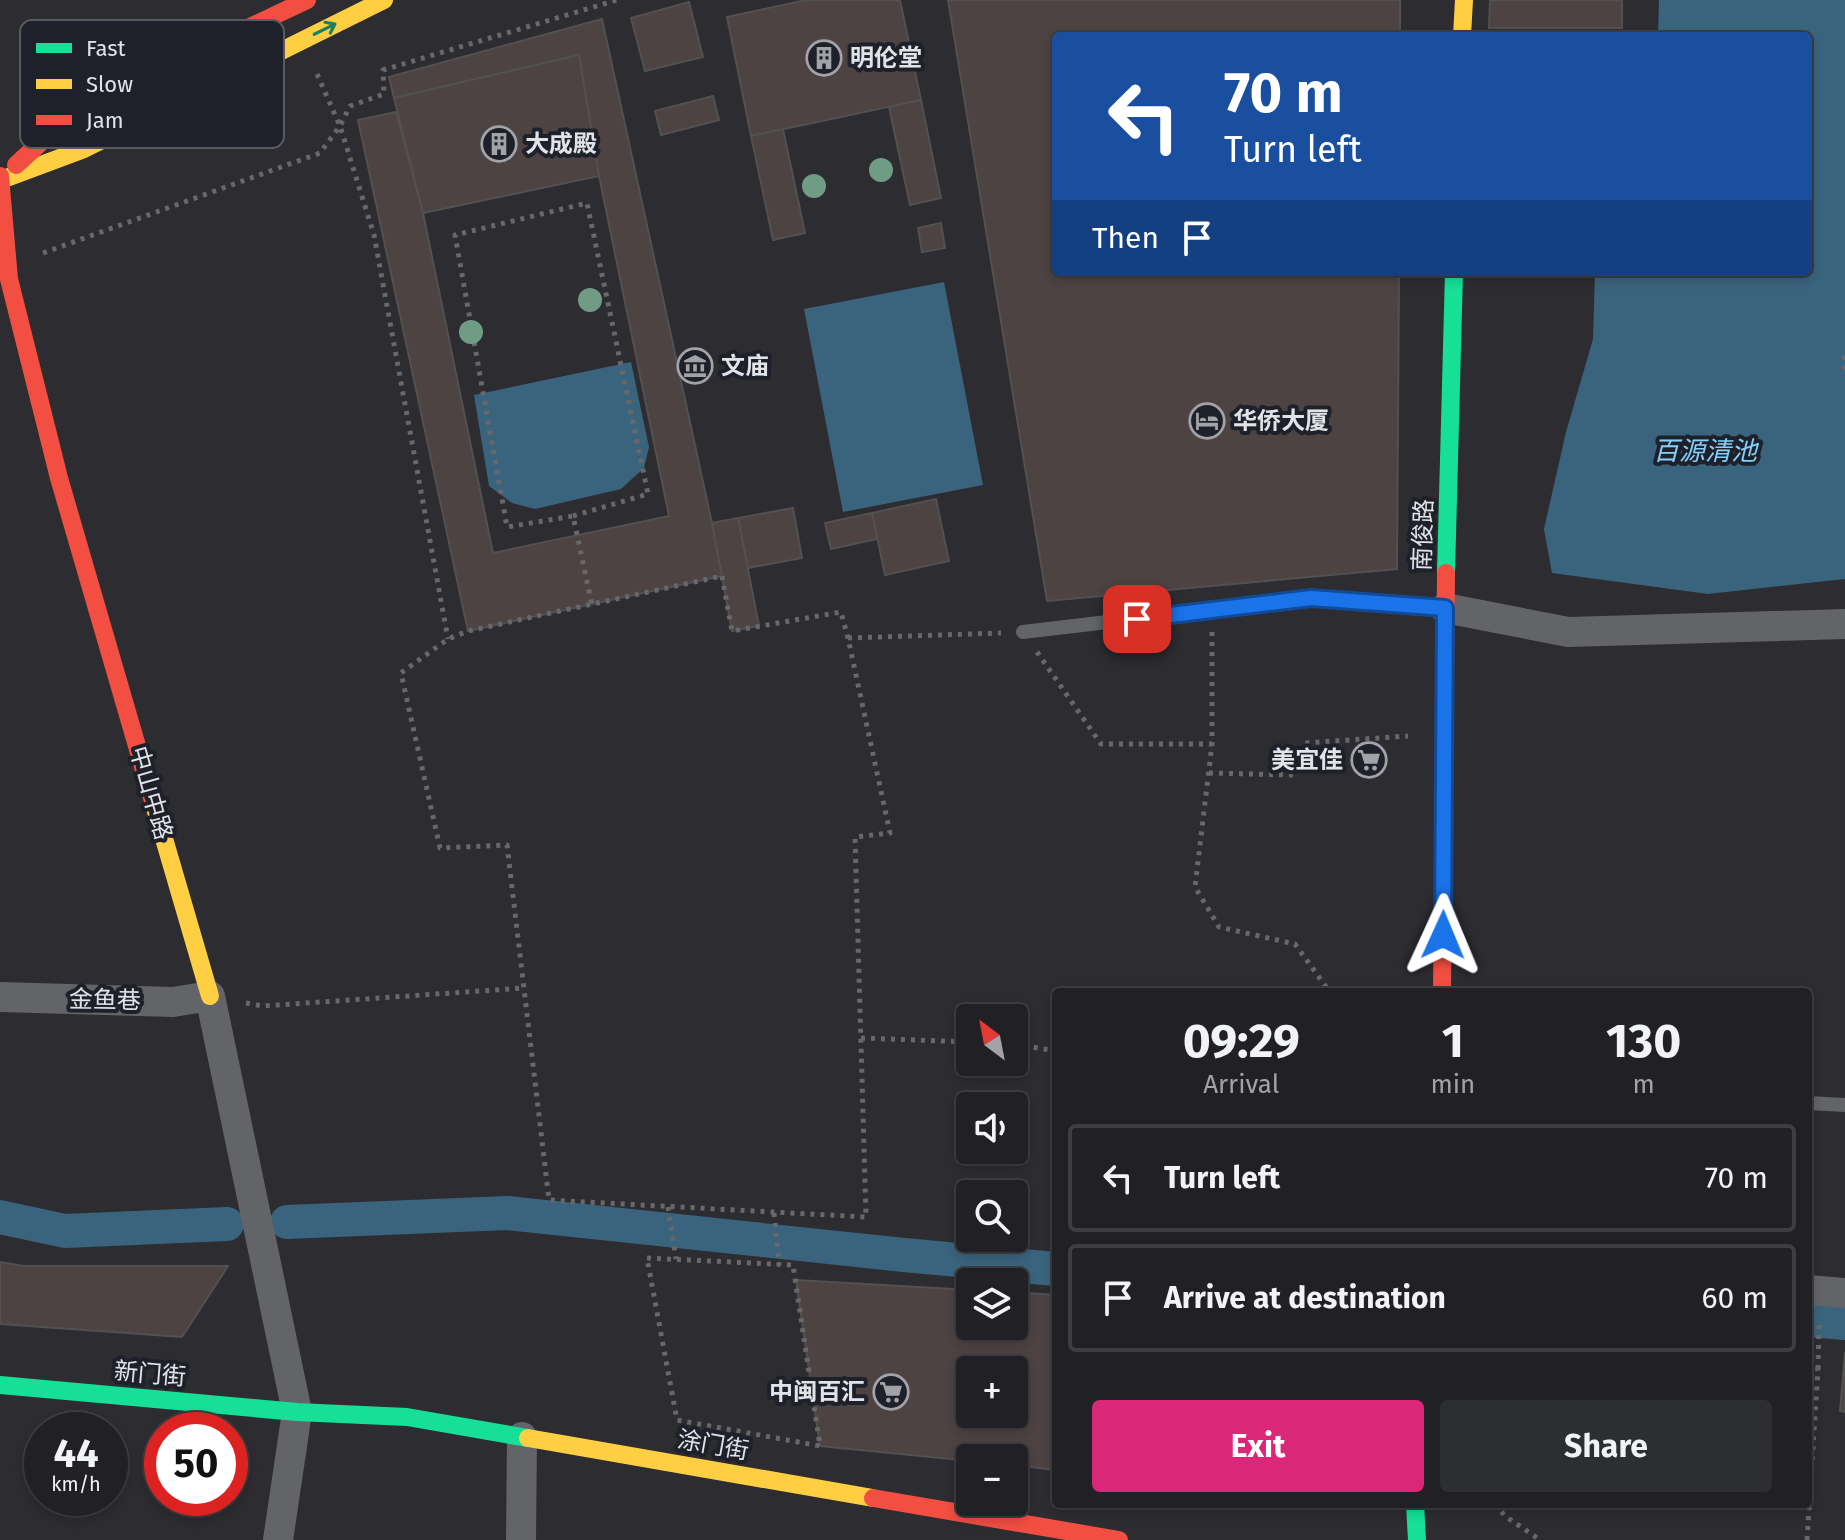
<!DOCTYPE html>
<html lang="en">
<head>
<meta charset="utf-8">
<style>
  body { margin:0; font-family:"Fira Sans","Noto Sans SC",sans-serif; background:#2d2e32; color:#f1f3f6; height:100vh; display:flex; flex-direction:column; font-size:30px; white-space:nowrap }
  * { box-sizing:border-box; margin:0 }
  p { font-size:26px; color:#a2a3a7 }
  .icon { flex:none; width:44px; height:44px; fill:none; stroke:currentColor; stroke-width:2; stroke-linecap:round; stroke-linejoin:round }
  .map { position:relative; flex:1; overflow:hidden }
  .panel { position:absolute; left:1052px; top:988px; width:760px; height:520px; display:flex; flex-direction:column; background:#212125; border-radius:8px; box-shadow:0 4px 12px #0003,0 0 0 2px #3e3e42 }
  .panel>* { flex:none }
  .guide { position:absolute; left:1052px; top:32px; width:760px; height:244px; border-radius:8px; box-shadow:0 4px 12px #0003,0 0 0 2px #3e3e42; background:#1a4fa0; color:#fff; overflow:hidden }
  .needle { width:52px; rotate:328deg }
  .controls { position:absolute; left:956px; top:1004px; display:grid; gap:16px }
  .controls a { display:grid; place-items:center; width:72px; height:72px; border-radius:8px; background:#212125; box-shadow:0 4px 12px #0003,0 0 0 2px #3e3e42; font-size:40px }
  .speed { position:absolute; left:24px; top:1412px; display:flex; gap:16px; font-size:40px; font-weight:700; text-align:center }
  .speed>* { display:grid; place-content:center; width:104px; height:104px; border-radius:50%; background:#212125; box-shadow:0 4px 12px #0003,0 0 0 2px #3e3e42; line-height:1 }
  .speed small { font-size:20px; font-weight:400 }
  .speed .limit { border:12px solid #d22; background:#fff; color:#111 }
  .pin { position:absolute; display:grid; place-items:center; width:68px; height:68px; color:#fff; margin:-34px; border-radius:16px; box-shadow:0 4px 12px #0006 }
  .me { position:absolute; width:88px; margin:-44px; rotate:1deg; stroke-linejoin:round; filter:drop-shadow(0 0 6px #0008) }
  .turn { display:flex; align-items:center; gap:28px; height:168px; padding:0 40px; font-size:36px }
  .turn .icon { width:104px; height:104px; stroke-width:2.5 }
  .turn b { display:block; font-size:56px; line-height:68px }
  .then { display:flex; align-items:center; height:76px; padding:0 40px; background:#0003; gap:16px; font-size:30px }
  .eta { display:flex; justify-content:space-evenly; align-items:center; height:136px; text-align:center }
  .eta b { font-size:48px; font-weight:700; line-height:56px }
  .cta { display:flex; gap:16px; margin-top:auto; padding:16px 40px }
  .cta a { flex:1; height:92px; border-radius:8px; background:#db2777; color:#fff; font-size:32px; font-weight:700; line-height:92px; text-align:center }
  .cta a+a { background:#2d2e32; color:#f1f3f6 }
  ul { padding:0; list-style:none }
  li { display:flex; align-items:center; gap:24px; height:108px; margin:0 16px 12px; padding:0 24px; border:4px solid #3e3e42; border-radius:8px }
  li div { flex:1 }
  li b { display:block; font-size:30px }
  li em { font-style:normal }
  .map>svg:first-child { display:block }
</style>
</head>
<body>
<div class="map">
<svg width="1845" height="1540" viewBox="0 0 1845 1540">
  <rect width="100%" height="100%" fill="#2c2c31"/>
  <!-- water -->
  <g fill="#3a647d">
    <path d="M 1659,0 L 1845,0 L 1845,579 L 1708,594 L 1552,573 L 1544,529 L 1566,432 L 1593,339 L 1595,272 L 1808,272 L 1808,36 L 1658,36 Z"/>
    <path d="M 944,282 L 983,485 L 843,512 L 804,309 Z"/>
    <path d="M 631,362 L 649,447 L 644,468 L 621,489 L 535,509 L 512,503 L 489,486 L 474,395 Z"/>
  </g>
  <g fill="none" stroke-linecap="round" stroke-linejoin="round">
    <!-- canal -->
    <g stroke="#3a647d" stroke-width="34">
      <path d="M 0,1217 L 65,1231 L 227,1224"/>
      <path d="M 287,1222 L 507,1213 L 904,1255 L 1056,1269"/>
      <path d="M 1808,1320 L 1845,1323"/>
    </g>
  </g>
  <!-- building -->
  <g fill="#4c4342" stroke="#525051" stroke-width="2" fill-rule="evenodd">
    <path d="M 806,0 L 900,0 L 921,100 L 751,136 L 727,17 Z"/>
    <path d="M 948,0 L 1400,0 L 1400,36 L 1056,36 L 1056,272 L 1399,272 L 1397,569 L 1047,601 Z"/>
    <path d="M 1490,0 L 1622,0 L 1622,28 L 1489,28 Z"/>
    <path d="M 689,2 L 703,57 L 645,71 L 631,18 Z"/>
    <path d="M 602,19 L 712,523 L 722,576 L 468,631 L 358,120 L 396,112 L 423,213 L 493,553 L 669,516 L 599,176 L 579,55 L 394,98 L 389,77 Z"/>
    <path d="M 579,55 L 599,176 L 423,213 L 394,98 Z"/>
    <path d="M 713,96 L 719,120 L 661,135 L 655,111 Z"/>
    <path d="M 921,100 L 941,198 L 910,205 L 889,107 Z"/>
    <path d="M 783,129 L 805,233 L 773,240 L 751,136 Z"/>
    <path d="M 941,223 L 945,248 L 922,252 L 918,228 Z"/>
    <path d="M 936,499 L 949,561 L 885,575 L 872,513 Z"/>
    <path d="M 793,508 L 802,558 L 748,568 L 738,518 Z"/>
    <path d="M 872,513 L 877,539 L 831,549 L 825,523 Z"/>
    <path d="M 738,518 L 759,626 L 732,631 L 712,523 Z"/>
    <path d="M 0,1262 L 24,1266 L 228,1266 L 182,1337 L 0,1324 Z"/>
    <path d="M 796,1280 L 970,1290 L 970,1326 L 1014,1326 L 1014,1292 L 1056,1295 L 1056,1470 L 1014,1465 L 1014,1458 L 970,1458 L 970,1461 L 820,1446 ZM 970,1370 L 1014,1370 L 1014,1414 L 970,1414 Z"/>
    <path d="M 1845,1352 L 1845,1412 L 1840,1411 Z"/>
  </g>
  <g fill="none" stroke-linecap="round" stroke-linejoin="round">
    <!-- path -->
    <g stroke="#68686b" stroke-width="5" stroke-dasharray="4 6" stroke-linecap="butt">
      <path d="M 317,74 L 340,126 L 374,235 L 448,639"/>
      <path d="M 43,253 L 320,153 L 340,126 L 350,106 L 384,94 L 383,70 L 617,0"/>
      <path d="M 1845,356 L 1843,360 L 1845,372"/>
      <path d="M 573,516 L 648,494 L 587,203 L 455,235 L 507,527 L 573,516 L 592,605"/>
      <path d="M 722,576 L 732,631 L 841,612 L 848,638 L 890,833 L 855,837 L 866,1217 L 549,1200 L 507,845 L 440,848 L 401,673 L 448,639 L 468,631 Z"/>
      <path d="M 1212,632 L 1212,744 L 1195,887 L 1219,927 L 1295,944 L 1329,991 L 1353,992"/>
      <path d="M 848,638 L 1001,633"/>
      <path d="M 1037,652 L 1101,744 L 1212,744"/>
      <path d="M 1209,773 L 1294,775 L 1304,743 L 1408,736"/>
      <path d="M 246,1003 L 263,1006 L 524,988"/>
      <path d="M 861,1038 L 970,1042"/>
      <path d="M 1014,1044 L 1056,1051"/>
      <path d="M 668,1207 L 676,1259"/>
      <path d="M 774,1213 L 779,1265"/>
      <path d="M 647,1258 L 793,1265 L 820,1446 L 677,1420 Z"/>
      <path d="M 1818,1369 L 1819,1322"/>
      <path d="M 1495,1504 L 1505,1516 L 1540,1540"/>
      <path d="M 1807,1540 L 1818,1369 L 1808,1367"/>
    </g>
    <!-- lane -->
    <g stroke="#636468" stroke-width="14">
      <path d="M 1023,632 L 1311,598 L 1440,608"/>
      <path d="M 1808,1103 L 1845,1105"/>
    </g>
    <!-- street -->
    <g stroke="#636468" stroke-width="30">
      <path d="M 1445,608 L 1568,632 L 1845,624"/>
      <path d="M 0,997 L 173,1002 L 210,996 L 297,1412 L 278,1540"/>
      <path d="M 1808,1290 L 1845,1293"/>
      <path d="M 521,1540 L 522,1437"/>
    </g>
    <!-- fast -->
    <g stroke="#16e098" stroke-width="18">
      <path d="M 1446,573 L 1454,272"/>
      <path d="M 0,1385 L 297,1412 L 407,1417 L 528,1438"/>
      <path d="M 1415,1504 L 1417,1540"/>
    </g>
    <!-- slow -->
    <g stroke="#ffcf43" stroke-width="18">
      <path d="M 1462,36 L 1464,0"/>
      <path d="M 1,180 L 84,149 L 384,0"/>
      <path d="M 153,801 L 210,996"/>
      <path d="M 528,1438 L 873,1498"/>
    </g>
    <!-- jam -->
    <g stroke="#f24e42" stroke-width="18">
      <path d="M 16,165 L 77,109 L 307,0"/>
      <path d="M 0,176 L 9,279 L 59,478 L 153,801"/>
      <path d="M 1442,992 L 1446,573"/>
      <path d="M 873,1498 L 1119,1540"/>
    </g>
  </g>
  <!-- trees -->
  <g fill="#709c86">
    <circle cx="881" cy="170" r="12"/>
    <circle cx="814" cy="186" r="12"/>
    <circle cx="590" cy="300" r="12"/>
    <circle cx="471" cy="332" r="12"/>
  </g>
  <!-- one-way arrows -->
  <defs><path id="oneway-shaft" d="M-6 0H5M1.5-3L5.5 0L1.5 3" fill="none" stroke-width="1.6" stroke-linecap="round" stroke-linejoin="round" transform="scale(2)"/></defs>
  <use stroke="#1a8061" href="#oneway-shaft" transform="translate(325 29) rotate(-26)"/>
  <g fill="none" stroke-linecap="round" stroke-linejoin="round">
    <defs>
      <path id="route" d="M 1137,619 L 1311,598 L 1445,608 L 1443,935"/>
    </defs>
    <!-- route casing -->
    <use href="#route" stroke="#114b97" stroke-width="20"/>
    <!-- route -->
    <use href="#route" stroke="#1a73e8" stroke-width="14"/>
  </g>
  <!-- icons -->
  <defs>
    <symbol id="building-ring" viewBox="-11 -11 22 22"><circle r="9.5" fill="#1f212a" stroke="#a2a3a9" stroke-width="1.5"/><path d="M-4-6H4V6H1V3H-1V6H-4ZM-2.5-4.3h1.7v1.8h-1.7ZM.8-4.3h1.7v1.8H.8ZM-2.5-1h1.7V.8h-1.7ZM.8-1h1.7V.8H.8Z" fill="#a2a3a9"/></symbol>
    <symbol id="museum-ring" viewBox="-11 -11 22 22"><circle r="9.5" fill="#1f212a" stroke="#a2a3a9" stroke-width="1.5"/><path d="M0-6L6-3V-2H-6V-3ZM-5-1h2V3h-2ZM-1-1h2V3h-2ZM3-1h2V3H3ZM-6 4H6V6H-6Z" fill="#a2a3a9"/></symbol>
    <symbol id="hotel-ring" viewBox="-11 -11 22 22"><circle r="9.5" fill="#1f212a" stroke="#a2a3a9" stroke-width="1.5"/><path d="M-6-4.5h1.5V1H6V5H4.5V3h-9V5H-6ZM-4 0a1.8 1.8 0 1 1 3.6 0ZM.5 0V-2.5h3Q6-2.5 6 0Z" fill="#a2a3a9"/></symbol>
    <symbol id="supermarket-ring" viewBox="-11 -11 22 22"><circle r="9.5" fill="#1f212a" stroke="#a2a3a9" stroke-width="1.5"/><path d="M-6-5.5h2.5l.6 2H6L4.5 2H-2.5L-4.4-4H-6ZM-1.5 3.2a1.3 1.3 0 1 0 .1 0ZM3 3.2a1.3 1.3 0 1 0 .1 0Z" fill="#a2a3a9"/></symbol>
  </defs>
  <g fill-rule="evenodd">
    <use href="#building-ring" x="804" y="38" width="40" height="40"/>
    <use href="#building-ring" x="479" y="124" width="40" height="40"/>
    <use href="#museum-ring" x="675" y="346" width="40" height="40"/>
    <use href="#hotel-ring" x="1187" y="401" width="40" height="40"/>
    <use href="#supermarket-ring" x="1349" y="740" width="40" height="40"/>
    <use href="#supermarket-ring" x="871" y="1372" width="40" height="40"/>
  </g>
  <g text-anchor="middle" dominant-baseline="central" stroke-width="8" stroke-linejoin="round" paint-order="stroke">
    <!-- poi labels -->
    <g font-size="24" font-weight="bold" fill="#e1e3e9" stroke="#1f212a" text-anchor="start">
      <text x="850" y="58">明伦堂</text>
      <text x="525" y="144">大成殿</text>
      <text x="721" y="366">文庙</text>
      <text x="1233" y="421">华侨大厦</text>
      <text x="1343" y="760" text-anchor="end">美宜佳</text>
      <text x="865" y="1392" text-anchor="end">中闽百汇</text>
    </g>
    <!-- street labels -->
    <g font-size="24" fill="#e1e3e9" stroke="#1f212a">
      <text transform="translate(1423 535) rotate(-88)">南俊路</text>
      <text transform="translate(151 793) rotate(74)">中山中路</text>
      <text transform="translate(105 1000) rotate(1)">金鱼巷</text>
      <text transform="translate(150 1374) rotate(5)">新门街</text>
      <text transform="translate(713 1445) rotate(10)">涂门街</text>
    </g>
    <!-- water labels -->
    <g font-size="26" font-style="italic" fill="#84cffb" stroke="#1f212a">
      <text x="1705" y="451">百源清池</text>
    </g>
  </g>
  <!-- legend -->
  <rect x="20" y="20" width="264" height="128" rx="12" fill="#1f212a" stroke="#595b63" stroke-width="2"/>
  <rect x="36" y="43" width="36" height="10" fill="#16e098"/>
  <rect x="36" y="79" width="36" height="10" fill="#ffcf43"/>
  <rect x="36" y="115" width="36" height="10" fill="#f24e42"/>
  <g font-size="22" fill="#e1e3e9">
    <text x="86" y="56">Fast</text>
    <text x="86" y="92">Slow</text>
    <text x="86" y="128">Jam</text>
  </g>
</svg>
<div class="controls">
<a><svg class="needle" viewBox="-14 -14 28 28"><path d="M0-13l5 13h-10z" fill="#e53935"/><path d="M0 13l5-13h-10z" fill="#a2a3a7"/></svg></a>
<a><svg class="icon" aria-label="sound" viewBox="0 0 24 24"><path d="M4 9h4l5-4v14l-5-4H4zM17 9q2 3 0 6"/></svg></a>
<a><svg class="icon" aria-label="search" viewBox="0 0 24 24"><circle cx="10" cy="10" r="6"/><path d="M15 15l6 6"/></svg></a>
<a><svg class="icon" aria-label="layers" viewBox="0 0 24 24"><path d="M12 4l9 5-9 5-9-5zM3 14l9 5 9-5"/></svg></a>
<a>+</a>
<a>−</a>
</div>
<div class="speed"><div>44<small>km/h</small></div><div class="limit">50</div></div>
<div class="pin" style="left:1137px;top:619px;background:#d93025"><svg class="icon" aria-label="arrive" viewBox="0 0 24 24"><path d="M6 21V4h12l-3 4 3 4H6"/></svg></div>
<svg class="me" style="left:1443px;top:935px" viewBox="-20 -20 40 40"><path d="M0-17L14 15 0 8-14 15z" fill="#1a73e8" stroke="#fff" stroke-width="4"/></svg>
<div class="guide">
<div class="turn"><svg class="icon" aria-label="left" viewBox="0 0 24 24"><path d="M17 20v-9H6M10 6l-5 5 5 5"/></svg><div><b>70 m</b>Turn left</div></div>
<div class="then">Then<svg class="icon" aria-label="arrive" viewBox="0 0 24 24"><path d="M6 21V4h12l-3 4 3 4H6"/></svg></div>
</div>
<section class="panel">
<div class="eta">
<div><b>09:29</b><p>Arrival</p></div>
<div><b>1</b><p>min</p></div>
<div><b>130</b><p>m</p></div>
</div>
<ul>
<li><svg class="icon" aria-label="left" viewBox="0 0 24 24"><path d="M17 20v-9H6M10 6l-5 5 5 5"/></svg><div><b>Turn left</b></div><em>70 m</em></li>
<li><svg class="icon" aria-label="arrive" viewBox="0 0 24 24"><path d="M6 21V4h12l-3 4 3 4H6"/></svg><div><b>Arrive at destination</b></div><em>60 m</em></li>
</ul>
<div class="cta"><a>Exit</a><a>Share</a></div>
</section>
</div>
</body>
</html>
